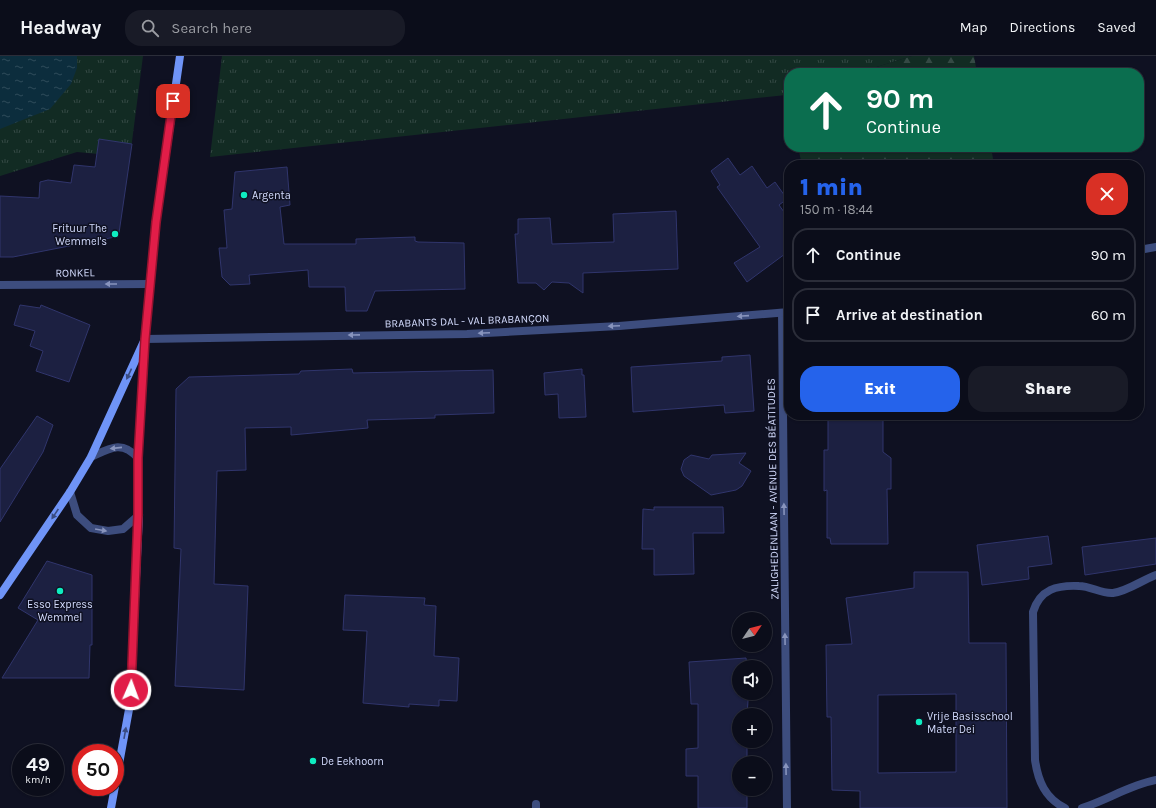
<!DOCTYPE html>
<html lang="en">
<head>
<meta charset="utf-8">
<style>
  body { margin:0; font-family:Karla,sans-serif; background:#191b27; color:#f1f3f6; height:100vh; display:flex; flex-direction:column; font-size:15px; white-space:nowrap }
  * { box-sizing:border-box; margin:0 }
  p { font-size:13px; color:#9a9ca2 }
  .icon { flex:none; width:22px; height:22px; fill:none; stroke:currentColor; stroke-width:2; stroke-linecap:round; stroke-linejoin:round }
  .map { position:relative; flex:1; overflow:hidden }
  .panel { position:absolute; left:784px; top:104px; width:360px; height:260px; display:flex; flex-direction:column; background:#0b0d1a; border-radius:16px; box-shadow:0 1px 3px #0004,0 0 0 1px #2b2d39 }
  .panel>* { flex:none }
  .guide { position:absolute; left:784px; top:12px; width:360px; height:84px; border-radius:16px; box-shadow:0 1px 3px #0004,0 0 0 1px #2b2d39; background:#0b6e4f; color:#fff; overflow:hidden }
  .needle { width:26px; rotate:55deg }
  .controls { position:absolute; left:732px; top:556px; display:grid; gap:8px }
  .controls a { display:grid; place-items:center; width:40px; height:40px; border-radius:50%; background:#0b0d1a; box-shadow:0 1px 3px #0004,0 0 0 1px #2b2d39; font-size:20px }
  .speed { position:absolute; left:12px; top:688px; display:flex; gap:8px; font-size:20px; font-weight:700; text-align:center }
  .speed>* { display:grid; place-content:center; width:52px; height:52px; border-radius:50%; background:#0b0d1a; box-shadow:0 1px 3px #0004,0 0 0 1px #2b2d39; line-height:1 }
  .speed small { font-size:10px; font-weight:400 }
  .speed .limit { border:6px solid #d22; background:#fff; color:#111 }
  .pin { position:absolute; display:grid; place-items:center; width:34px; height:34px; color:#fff; margin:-17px; border-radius:8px; box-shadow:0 2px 6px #0006 }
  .me { position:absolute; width:44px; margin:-22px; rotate:2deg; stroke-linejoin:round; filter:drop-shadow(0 0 3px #0008) }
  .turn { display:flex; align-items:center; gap:14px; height:84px; padding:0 16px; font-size:18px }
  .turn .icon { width:52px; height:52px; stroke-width:2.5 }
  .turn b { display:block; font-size:28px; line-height:34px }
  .round { display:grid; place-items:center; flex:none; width:42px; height:42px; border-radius:16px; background:#191b27 }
  .summary { display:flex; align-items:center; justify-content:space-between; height:68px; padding:0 16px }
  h1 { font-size:24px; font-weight:800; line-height:30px; color:#2563eb }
  .primary-button { display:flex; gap:8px; margin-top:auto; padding:8px 16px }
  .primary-button a { flex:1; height:46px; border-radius:16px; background:#2563eb; color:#fff; font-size:16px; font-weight:800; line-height:46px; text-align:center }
  .primary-button a+a { background:#191b27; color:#f1f3f6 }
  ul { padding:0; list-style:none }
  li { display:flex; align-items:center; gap:12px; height:54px; margin:0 8px 6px; padding:0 8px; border:2px solid #2b2d39; border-radius:16px }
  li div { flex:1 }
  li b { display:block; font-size:15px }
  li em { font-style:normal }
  header { display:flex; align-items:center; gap:24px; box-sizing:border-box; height:56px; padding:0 20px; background:#0b0d1a; border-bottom:1px solid #2b2d39 }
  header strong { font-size:19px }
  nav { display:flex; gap:22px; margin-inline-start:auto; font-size:14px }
  .search { width:280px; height:36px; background:#191b27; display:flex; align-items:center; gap:10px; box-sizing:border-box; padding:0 14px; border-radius:16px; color:#9a9ca2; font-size:15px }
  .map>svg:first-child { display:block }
</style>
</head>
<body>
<header>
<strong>Headway</strong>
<div class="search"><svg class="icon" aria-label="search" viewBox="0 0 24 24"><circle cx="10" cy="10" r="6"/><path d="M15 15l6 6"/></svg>Search here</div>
<nav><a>Map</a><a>Directions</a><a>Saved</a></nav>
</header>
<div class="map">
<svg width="1156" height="752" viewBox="0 0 1156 752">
  <defs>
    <pattern id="grass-tufts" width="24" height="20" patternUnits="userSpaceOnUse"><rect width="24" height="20" fill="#122b23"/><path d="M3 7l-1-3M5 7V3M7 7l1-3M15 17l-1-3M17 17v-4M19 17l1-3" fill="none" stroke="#344944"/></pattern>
    <pattern id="forest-firs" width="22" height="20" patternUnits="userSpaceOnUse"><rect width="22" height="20" fill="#122b23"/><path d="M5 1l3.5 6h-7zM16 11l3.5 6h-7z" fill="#344944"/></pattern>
    <pattern id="water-ripples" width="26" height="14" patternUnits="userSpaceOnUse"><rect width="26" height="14" fill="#0c2d3d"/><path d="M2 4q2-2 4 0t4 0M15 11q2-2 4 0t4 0" fill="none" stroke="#2e4b5a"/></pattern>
  </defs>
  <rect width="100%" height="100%" fill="#0f1122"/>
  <!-- grass -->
  <g fill="url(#grass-tufts)">
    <path d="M 0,0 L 143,0 L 130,101 L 77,96 L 0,120 Z"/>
    <path d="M 222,0 L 912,0 L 857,17 L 789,17 L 789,38 L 786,39 L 210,101 Z"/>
  </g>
  <!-- forest -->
  <g fill="url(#forest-firs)">
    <path d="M 912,0 L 974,0 L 977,17 L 857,17 Z"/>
    <path d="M 798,91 L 991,91 L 994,109 L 802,109 Z"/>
  </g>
  <!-- water -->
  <path fill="url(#water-ripples)" d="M 0,0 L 77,0 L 77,12 L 71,28 L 50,53 L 0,73 Z"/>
  <!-- building -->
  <g fill="#1c2041" stroke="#30356c" fill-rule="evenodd">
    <path d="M 99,83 L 132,88 L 119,177 L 115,181 L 13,201 L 0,201 L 0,140 L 39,142 L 40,126 L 48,124 L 71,127 L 74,109 L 95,111 Z"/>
    <path d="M 728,102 L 740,119 L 752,110 L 767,132 L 775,126 L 787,143 L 779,149 L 789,163 L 789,195 L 747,226 L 734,207 L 760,191 L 717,131 L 720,129 L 711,115 Z"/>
    <path d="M 287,111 L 290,149 L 280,151 L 284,188 L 356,188 L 356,183 L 415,181 L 415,185 L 418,186 L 464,187 L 465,233 L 375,235 L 367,255 L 346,255 L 345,231 L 309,231 L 308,214 L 249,219 L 250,228 L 230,229 L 222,221 L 219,192 L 227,192 L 224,154 L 232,153 L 235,116 Z"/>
    <path d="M 676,155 L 678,213 L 583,217 L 583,237 L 569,227 L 552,226 L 544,234 L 536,227 L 518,227 L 515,178 L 518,178 L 518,163 L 550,162 L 552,188 L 614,186 L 613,158 Z"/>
    <path d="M 20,249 L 40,252 L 41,249 L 90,269 L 69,326 L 36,315 L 43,295 L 30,290 L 35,275 L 14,269 Z"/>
    <path d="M 750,299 L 754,355 L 725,357 L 724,349 L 633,356 L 631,311 L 722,305 L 722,301 Z"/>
    <path d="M 352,313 L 353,317 L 493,314 L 494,357 L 435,359 L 435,362 L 367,364 L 368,372 L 291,379 L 291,371 L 245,372 L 246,414 L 217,415 L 214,528 L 248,530 L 244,634 L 175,630 L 181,493 L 174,492 L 176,333 L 189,321 L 299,318 L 301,315 Z"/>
    <path d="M 582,313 L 582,319 L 584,319 L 586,361 L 559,362 L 558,338 L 545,339 L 544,317 Z"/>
    <path d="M 828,359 L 883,359 L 883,396 L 891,402 L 891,433 L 887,433 L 888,488 L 831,488 L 830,482 L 827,482 L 827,434 L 824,435 L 824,394 L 828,394 Z"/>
    <path d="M 37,360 L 53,369 L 43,396 L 0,466 L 0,413 Z"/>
    <path d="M 746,397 L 739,407 L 751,415 L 742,430 L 736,434 L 711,439 L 684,420 L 681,413 L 684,404 L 691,399 L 709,403 L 712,399 Z"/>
    <path d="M 654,451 L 723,451 L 724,477 L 693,477 L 694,518 L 654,519 L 654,493 L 642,493 L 643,453 L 654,454 Z"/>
    <path d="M 1048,480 L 1052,508 L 1028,511 L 1029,523 L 982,529 L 977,489 Z"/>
    <path d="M 1156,482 L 1156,508 L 1085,519 L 1082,491 Z"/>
    <path d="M 47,505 L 92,519 L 92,589 L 90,589 L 89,622 L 2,622 L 38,564 L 18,552 Z"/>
    <path d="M 914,516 L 968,516 L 969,587 L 1006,587 L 1007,752 L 860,752 L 860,735 L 832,734 L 831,661 L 827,661 L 826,589 L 852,588 L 846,542 L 914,532 ZM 956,638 L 956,716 L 878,717 L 878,639 Z"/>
    <path d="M 345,539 L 425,542 L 424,549 L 436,550 L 434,600 L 459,602 L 457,645 L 439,644 L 439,650 L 409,648 L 409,651 L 363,647 L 367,575 L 343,574 Z"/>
    <path d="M 746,602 L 747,611 L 739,611 L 739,637 L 748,637 L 748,645 L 747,659 L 739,659 L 739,685 L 747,685 L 747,707 L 739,707 L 739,733 L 747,733 L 747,752 L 698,752 L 698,720 L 686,720 L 686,693 L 698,692 L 698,648 L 691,648 L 689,606 Z"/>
  </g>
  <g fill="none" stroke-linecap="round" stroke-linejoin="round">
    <!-- lane -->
    <g stroke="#3d4d7e" stroke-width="8">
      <path d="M 536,748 L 536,752"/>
      <path d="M 1065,752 C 1045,742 1038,725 1035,704 L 1033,556 C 1040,533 1057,529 1079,530 C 1091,530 1101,538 1113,537 C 1128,535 1142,524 1156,519"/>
      <path d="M 1082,752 C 1107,744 1130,729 1156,724"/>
    </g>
    <!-- street -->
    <g stroke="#3d4d7e" stroke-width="8">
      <path d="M 1139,194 L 1156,191"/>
      <path d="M 0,229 L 150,228"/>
      <path d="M 782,257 L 787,752"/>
      <path d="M 145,283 L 467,278 L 619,270 L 789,256"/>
      <path d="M 91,401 C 110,392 122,384 138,402"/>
      <path d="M 70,436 L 77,459 L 91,472 L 108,475 L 123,473 L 139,459"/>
    </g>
    <!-- secondary -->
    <g stroke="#6f94f7" stroke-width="8">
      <path d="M 0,539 L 70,436 L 91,401 L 145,283 L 156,166 L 180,0"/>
      <path d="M 111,752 L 130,648 L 139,459 L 138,402 L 145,287"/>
    </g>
  </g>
  <!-- one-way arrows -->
  <defs><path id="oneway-solid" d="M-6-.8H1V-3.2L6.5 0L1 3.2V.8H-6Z"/></defs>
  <g fill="#8894bd">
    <use href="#oneway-solid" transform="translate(111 228) rotate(180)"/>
    <use href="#oneway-solid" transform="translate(743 260) rotate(176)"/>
    <use href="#oneway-solid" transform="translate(614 270) rotate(177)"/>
    <use href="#oneway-solid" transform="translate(484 277) rotate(177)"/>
    <use href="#oneway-solid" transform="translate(354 279) rotate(179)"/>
    <use href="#oneway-solid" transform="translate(116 392) rotate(174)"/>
    <use href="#oneway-solid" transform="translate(784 453) rotate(-91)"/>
    <use href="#oneway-solid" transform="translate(101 474) rotate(10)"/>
    <use href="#oneway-solid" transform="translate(785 583) rotate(-91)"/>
    <use href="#oneway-solid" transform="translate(786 713) rotate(-91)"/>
  </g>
  <g fill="#3a4c82">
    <use href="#oneway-solid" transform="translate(129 318) rotate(115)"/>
    <use href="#oneway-solid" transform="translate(55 458) rotate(124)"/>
    <use href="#oneway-solid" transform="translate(125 677) rotate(-80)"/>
  </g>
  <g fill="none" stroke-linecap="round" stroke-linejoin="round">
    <defs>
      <path id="route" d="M 131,634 L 138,459 L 138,402 L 145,283 L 156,166 L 173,45"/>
    </defs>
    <!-- route casing -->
    <use href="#route" stroke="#92132f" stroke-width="10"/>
    <!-- route -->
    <use href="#route" stroke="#e11d48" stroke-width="7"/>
  </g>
  <!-- markers -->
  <g fill="#0eedc1" stroke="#0f1122" stroke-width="1.5">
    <circle cx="244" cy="139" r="4"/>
    <circle cx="115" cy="178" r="4"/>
    <circle cx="60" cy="535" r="4"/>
    <circle cx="919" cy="666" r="4"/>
    <circle cx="313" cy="705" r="4"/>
  </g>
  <g text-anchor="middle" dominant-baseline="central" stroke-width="3" stroke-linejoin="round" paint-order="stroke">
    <!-- poi labels -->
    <g font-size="11" fill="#d2dafc" stroke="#0f1122" text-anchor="start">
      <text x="252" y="139">Argenta</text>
      <text x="107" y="172" text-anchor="end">Frituur The<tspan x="107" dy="13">Wemmel's</tspan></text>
      <text x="60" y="548" text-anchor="middle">Esso Express<tspan x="60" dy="13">Wemmel</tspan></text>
      <text x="927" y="660">Vrije Basisschool<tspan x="927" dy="13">Mater Dei</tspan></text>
      <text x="321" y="705">De Eekhoorn</text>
    </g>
    <!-- street labels -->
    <g font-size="11" fill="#d2dafc" stroke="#0f1122">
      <text transform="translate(75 217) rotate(-1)">RONKEL</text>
      <text transform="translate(467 265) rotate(-2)">BRABANTS DAL - VAL BRABANÇON</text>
      <text transform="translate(773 433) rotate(-91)">ZALIGHEDENLAAN - AVENUE DES BÉATITUDES</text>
    </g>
  </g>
</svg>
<div class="controls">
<a><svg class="needle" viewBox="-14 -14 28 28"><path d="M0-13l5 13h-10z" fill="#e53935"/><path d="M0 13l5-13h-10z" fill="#9a9ca2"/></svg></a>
<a><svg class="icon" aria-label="sound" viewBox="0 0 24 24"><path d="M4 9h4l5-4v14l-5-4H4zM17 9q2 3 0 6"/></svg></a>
<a>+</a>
<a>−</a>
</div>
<div class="speed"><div>49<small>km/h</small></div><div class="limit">50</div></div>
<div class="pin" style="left:173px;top:45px;background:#d93025"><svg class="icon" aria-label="arrive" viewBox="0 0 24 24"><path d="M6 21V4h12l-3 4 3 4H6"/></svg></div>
<svg class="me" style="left:131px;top:634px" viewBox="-20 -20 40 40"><circle r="17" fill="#e11d48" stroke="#fff" stroke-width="3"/><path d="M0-11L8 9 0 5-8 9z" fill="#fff"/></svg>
<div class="guide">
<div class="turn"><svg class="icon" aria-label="ahead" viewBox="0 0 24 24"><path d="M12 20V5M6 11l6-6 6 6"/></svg><div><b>90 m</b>Continue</div></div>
</div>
<section class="panel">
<div class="summary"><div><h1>1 min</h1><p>150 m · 18:44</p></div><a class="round" style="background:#d93025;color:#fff"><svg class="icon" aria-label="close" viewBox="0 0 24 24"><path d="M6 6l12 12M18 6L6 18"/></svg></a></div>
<ul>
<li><svg class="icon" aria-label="ahead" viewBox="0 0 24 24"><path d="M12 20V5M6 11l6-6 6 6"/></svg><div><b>Continue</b></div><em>90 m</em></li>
<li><svg class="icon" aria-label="arrive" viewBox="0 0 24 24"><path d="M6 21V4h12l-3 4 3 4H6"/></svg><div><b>Arrive at destination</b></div><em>60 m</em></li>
</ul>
<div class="primary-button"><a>Exit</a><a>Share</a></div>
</section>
</div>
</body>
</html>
